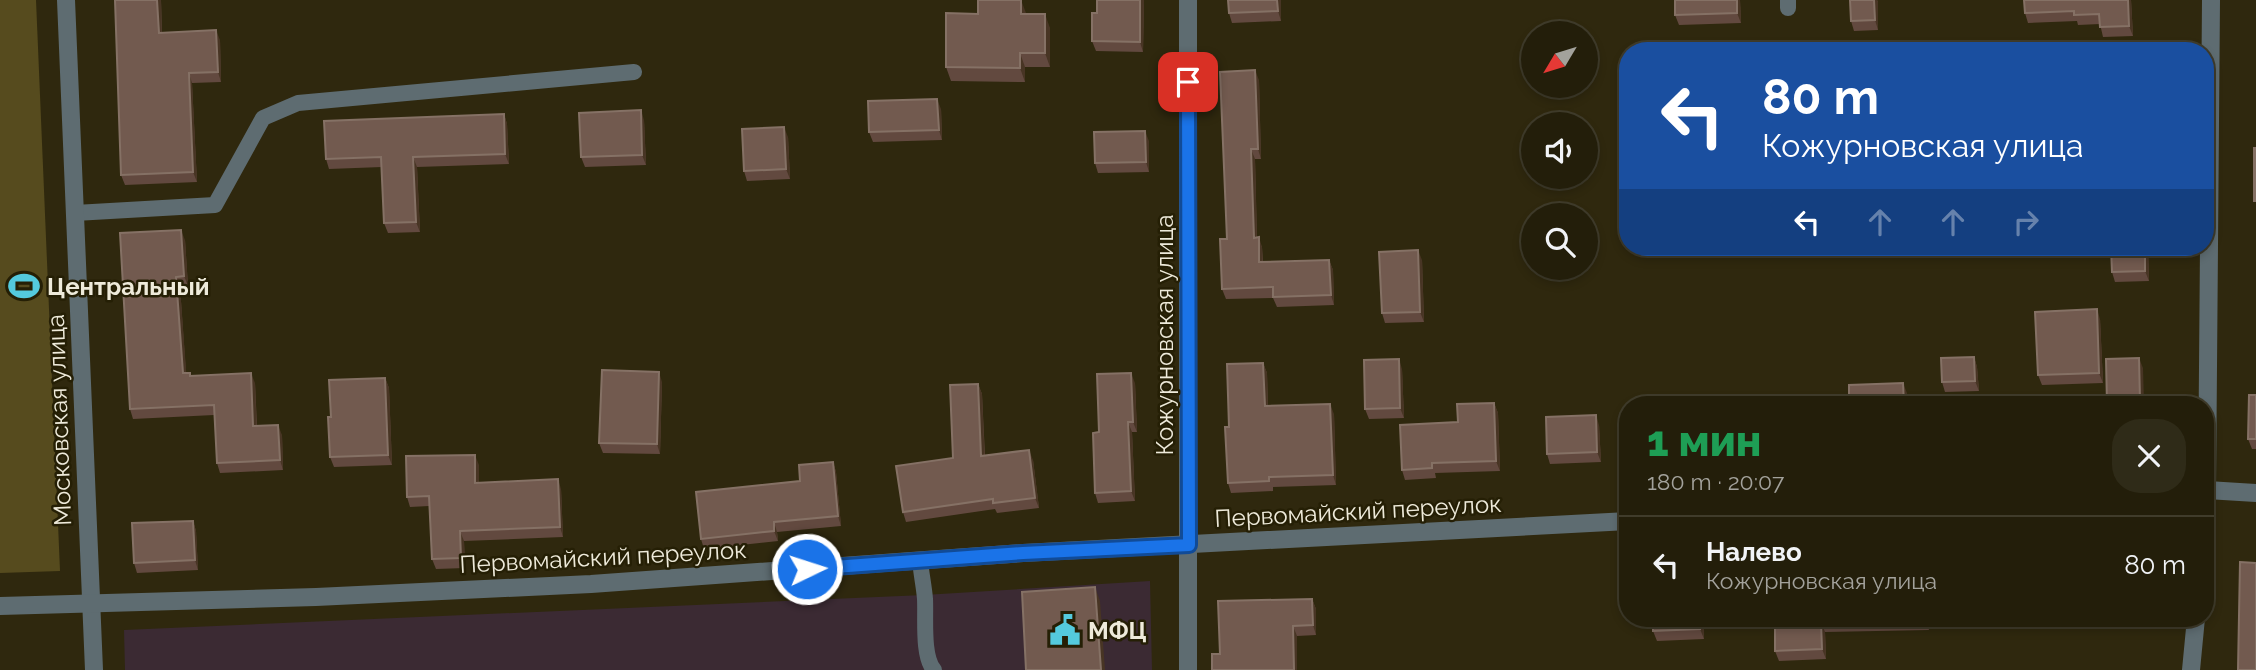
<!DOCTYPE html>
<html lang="ru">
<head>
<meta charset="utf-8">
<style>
  body { margin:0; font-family:Raleway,sans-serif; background:#2f2b18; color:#f1f3f6; height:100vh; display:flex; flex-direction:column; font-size:26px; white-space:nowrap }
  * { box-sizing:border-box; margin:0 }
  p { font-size:23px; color:#a3a29c }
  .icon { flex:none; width:38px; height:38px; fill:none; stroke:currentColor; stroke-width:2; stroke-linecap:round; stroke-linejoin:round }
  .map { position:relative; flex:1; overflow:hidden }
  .sheet { position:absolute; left:1619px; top:396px; width:595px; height:231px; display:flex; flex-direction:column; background:#231e0a; border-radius:28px; box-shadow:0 4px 10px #0003,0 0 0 2px #403c2b }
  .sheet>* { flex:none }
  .banner { position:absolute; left:1619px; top:42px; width:595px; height:214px; border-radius:28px; box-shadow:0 4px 10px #0003,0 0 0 2px #403c2b; background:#1a4fa0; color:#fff; overflow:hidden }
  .needle { width:46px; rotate:232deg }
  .tools { position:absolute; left:1521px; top:21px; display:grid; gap:14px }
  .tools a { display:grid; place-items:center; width:77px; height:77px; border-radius:50%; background:#231e0a; box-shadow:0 4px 10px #0003,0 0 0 2px #403c2b; font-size:35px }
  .pin { position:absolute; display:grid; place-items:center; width:60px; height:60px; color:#fff; margin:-30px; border-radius:14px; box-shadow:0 4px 10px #0006 }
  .me { position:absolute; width:77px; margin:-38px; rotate:86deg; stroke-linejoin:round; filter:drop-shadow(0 0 5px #0008) }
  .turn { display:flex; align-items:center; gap:24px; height:147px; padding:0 28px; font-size:32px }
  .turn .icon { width:91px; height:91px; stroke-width:2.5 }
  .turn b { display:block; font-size:49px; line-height:60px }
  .lanes { display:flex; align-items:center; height:66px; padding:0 28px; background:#0003; justify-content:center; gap:35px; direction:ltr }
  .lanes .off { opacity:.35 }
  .round { display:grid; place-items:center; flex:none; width:74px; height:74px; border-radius:28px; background:#2f2b18 }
  .summary { display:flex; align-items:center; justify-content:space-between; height:119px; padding:0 28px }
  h1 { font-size:42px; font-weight:800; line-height:52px; color:#1e9e55 }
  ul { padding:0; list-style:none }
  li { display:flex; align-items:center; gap:21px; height:98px; padding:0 28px; border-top:2px solid #403c2b }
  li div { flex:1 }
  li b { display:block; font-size:26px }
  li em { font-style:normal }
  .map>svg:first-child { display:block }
</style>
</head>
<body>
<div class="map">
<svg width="2256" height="670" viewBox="0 0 2256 670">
  <rect width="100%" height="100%" fill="#2f280e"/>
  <!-- education -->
  <path fill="#3b2a33" d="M 1150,581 L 1152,670 L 125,670 L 124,630 L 924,595 Z"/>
  <!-- green -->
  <path fill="#564b1e" d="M 0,0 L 36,0 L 60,571 L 0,573 Z"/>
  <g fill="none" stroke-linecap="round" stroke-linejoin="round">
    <!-- service -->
    <g stroke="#5e6c71" stroke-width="16">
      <path d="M 1788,0 L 1788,8"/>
      <path d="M 75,213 L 215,205 L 263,118 L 298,103 L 634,72"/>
      <path d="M 920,560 C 921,573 924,586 925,599 C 926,618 922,656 934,670"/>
    </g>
    <!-- minor -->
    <g stroke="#5e6c71" stroke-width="18">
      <path d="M 66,0 L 94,670"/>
      <path d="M 2207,490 L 2256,493"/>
      <path d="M 1188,670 L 1188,0"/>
    </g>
    <!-- tertiary -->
    <g stroke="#5e6c71" stroke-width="18">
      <path d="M 2205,514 L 2207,490 L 2211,0"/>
      <path d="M 0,606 L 316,597 L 591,584 L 1023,553 L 1628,521"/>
      <path d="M 2191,670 L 2196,618"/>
    </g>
  </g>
  <!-- wall -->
  <g fill="#62493f">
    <path d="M 115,0 L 161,0 L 162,32 L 220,40 L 221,82 L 192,83 L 197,182 L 125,185 L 121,175 Z"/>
    <path d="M 1097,0 L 1144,0 L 1143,52 L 1096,51 L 1092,41 L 1097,13 Z"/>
    <path d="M 1281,0 L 1281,21 L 1232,23 L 1229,13 Z"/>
    <path d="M 1740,0 L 1741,23 L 1679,25 L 1675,15 Z"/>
    <path d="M 1874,0 L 1877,0 L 1878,2 L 1878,30 L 1854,31 L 1851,21 Z"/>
    <path d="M 2024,0 L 2131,0 L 2133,36 L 2103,37 L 2100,24 L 2078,25 L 2077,21 L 2028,23 L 2025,13 Z"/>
    <path d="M 1026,13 L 1026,14 L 1050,28 L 1050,67 L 1025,67 L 1025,82 L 951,81 L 946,67 L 978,14 Z"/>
    <path d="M 1259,80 L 1261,159 L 1255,159 L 1257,237 L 1262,247 L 1263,262 L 1329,260 L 1333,270 L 1334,305 L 1277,307 L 1273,298 L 1226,299 L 1222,289 Z"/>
    <path d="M 941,109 L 942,140 L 873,142 L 869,132 Z"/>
    <path d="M 504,114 L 507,124 L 509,164 L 417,167 L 420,232 L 388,233 L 384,223 L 382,167 L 329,169 L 326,159 Z"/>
    <path d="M 644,120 L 646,165 L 585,167 L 581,157 Z"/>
    <path d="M 788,137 L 790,179 L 747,181 L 744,171 Z"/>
    <path d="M 1149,141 L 1149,172 L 1098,173 L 1095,163 Z"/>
    <path d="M 185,240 L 188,286 L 180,287 L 186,373 L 191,376 L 255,383 L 257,426 L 282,435 L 283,470 L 220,473 L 217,463 L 214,415 L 133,419 L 130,409 Z"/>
    <path d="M 2148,247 L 2149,281 L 2115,282 L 2112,272 Z"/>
    <path d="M 1422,260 L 1424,322 L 1385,323 L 1382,313 Z"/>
    <path d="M 2100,319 L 2103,383 L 2042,385 L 2038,375 Z"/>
    <path d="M 1974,357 L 1977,367 L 1979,391 L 1945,392 L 1942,382 Z"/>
    <path d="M 1263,363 L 1267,373 L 1268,406 L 1334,414 L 1336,485 L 1273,487 L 1273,491 L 1231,493 L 1228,483 L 1229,427 Z"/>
    <path d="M 1402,369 L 1404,418 L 1369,419 L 1365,409 Z"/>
    <path d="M 385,378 L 389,388 L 392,465 L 334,467 L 330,457 L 331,417 Z"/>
    <path d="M 662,382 L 660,454 L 603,453 L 599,443 Z"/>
    <path d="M 1135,383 L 1137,432 L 1132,432 L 1135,501 L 1098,503 L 1095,493 L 1099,432 Z"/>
    <path d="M 978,384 L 982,394 L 985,456 L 1033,460 L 1039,508 L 997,513 L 995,509 L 906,522 L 903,512 L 953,458 Z"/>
    <path d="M 2256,395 L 2256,449 L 2252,449 L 2248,439 Z"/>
    <path d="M 1494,403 L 1498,413 L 1500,471 L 1435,473 L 1436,478 L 1405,480 L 1402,470 L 1458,422 Z"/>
    <path d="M 1599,425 L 1601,462 L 1550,464 L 1547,454 Z"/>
    <path d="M 833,462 L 836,472 L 841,526 L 777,532 L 778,541 L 704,549 L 701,539 Z"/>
    <path d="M 479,465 L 479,483 L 561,489 L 563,537 L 464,541 L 465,568 L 436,569 L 432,559 L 429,506 L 410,507 L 407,497 Z"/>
    <path d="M 193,521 L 196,531 L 198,570 L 137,573 L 134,563 Z"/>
    <path d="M 1312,599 L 1316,609 L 1316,635 L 1297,636 L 1220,654 Z"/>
    <path d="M 1653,618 L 1703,618 L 1704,639 L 1657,641 L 1653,631 Z"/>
    <path d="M 1775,618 L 1928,618 L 1929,630 L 1825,632 L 1826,659 L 1779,661 L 1775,651 Z"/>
  </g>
  <!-- shaded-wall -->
  <g fill="#483524">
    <path d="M 157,0 L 161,0 L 162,43 L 159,33 Z"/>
    <path d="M 1021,0 L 1026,13 L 1026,28 L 1021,14 Z"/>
    <path d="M 1140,0 L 1144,0 L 1143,52 L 1140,42 Z"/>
    <path d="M 1277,0 L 1281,0 L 1281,21 L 1278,11 Z"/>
    <path d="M 1737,0 L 1740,0 L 1741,23 L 1737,13 Z"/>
    <path d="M 1874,0 L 1877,0 L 1878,2 L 1878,30 L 1875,20 Z"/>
    <path d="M 2128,0 L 2131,0 L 2133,36 L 2129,26 Z"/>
    <path d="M 1045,14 L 1050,28 L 1050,67 L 1045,53 Z"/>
    <path d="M 216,30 L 220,40 L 221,82 L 218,72 Z"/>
    <path d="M 1020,53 L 1025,67 L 1025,82 L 1020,68 Z"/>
    <path d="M 1255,70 L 1259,80 L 1261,159 L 1258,149 Z"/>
    <path d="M 189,73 L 192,83 L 197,182 L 193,172 Z"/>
    <path d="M 937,99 L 941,109 L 942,140 L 939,130 Z"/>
    <path d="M 641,110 L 644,120 L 646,165 L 642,155 Z"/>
    <path d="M 504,114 L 507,124 L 509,164 L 505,154 Z"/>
    <path d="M 784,127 L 788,137 L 790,179 L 786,169 Z"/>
    <path d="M 1145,131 L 1149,141 L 1149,172 L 1146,162 Z"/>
    <path d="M 1251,149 L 1255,159 L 1257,248 L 1254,238 Z"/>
    <path d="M 413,157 L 417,167 L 420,232 L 416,222 Z"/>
    <path d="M 181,230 L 185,240 L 188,286 L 184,276 Z"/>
    <path d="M 1259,237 L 1262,247 L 1263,272 L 1259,262 Z"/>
    <path d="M 2145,247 L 2148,247 L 2149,281 L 2145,271 Z"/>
    <path d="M 1418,250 L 1422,260 L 1424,322 L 1420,312 Z"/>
    <path d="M 1329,260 L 1333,270 L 1334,305 L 1331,295 Z"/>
    <path d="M 176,277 L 180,287 L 187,383 L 183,373 Z"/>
    <path d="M 2097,309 L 2100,319 L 2103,383 L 2099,373 Z"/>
    <path d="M 1974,357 L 1977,367 L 1979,391 L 1975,381 Z"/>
    <path d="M 2139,358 L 2143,368 L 2144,404 L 2140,400 Z"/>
    <path d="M 1399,359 L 1402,369 L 1404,418 L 1400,408 Z"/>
    <path d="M 1263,363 L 1267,373 L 1268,416 L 1265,406 Z"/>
    <path d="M 659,372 L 662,382 L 660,454 L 657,444 Z"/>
    <path d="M 251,373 L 255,383 L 257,436 L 253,426 Z"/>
    <path d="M 1131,373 L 1135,383 L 1137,432 L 1133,422 Z"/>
    <path d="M 385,378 L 389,388 L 392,465 L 388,455 Z"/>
    <path d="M 1903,383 L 1907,393 L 1907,404 L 1904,404 Z"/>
    <path d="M 978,384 L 982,394 L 985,466 L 981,456 Z"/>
    <path d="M 1494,403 L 1498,413 L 1500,471 L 1496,461 Z"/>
    <path d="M 1330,404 L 1334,414 L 1336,485 L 1333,475 Z"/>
    <path d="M 1596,415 L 1599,425 L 1601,462 L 1597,452 Z"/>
    <path d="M 1128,422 L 1132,432 L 1135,501 L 1131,491 Z"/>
    <path d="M 278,425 L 282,435 L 283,470 L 280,460 Z"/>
    <path d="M 1029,450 L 1033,460 L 1039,508 L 1035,498 Z"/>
    <path d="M 475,455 L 479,465 L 479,493 L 475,483 Z"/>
    <path d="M 833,462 L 836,472 L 841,526 L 838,516 Z"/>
    <path d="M 558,479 L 561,489 L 563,537 L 560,527 Z"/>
    <path d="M 193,521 L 196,531 L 198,570 L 195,560 Z"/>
    <path d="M 774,522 L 777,532 L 778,541 L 774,531 Z"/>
    <path d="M 460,531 L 464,541 L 465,568 L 461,558 Z"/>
    <path d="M 1095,587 L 1100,601 L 1105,670 L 1101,670 Z"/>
    <path d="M 1312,599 L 1316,609 L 1316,635 L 1313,625 Z"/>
    <path d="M 1700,618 L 1703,618 L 1704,639 L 1700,629 Z"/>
    <path d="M 1925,618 L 1928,618 L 1929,630 L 1925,620 Z"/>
    <path d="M 1821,622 L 1825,632 L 1826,659 L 1822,649 Z"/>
    <path d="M 1293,626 L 1297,636 L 1297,670 L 1294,670 Z"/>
  </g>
  <!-- building -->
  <g fill="#725a4f" stroke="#857165" stroke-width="2">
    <path d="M 115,0 L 157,0 L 159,33 L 216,30 L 218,72 L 189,73 L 193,172 L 121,175 Z"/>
    <path d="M 978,0 L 1021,0 L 1021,14 L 1045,14 L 1045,53 L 1020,53 L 1020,68 L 946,67 L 946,13 L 978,14 Z"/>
    <path d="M 1097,0 L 1140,0 L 1140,42 L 1092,41 L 1092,13 L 1097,13 Z"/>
    <path d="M 1228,0 L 1277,0 L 1278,11 L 1229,13 Z"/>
    <path d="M 1675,0 L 1737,0 L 1737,13 L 1675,15 Z"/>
    <path d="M 1850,0 L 1874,0 L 1875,20 L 1851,21 Z"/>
    <path d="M 2024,0 L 2128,0 L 2129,26 L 2100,27 L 2099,14 L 2074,15 L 2074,11 L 2025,13 Z"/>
    <path d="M 1255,70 L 1258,149 L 1251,149 L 1254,238 L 1259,237 L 1259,262 L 1329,260 L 1331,295 L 1273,297 L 1273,287 L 1222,289 L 1220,239 L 1227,239 L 1220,72 Z"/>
    <path d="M 937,99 L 939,130 L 869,132 L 868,101 Z"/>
    <path d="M 641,110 L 642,155 L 581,157 L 579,113 Z"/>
    <path d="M 504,114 L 505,154 L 413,157 L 416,222 L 384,223 L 381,157 L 326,159 L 324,121 Z"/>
    <path d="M 784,127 L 786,169 L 744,171 L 742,129 Z"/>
    <path d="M 1145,131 L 1146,162 L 1095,163 L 1094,132 Z"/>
    <rect x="2254" y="148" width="2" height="53"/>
    <path d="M 181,230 L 184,276 L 176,277 L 183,373 L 190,373 L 190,376 L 251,373 L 253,426 L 278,425 L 280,460 L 217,463 L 214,405 L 130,409 L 120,233 Z"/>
    <path d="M 2111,247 L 2145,247 L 2145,271 L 2112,272 Z"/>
    <path d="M 1418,250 L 1420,312 L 1382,313 L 1379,252 Z"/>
    <path d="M 2097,309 L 2099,373 L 2038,375 L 2035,312 Z"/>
    <path d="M 1974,357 L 1975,381 L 1942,382 L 1941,358 Z"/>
    <path d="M 2139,358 L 2140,400 L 2146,399 L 2146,404 L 2107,404 L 2106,359 Z"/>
    <path d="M 1399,359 L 1400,408 L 1365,409 L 1364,360 Z"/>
    <path d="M 1263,363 L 1265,406 L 1330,404 L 1333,475 L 1269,477 L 1269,481 L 1228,483 L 1225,427 L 1229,427 L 1227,364 Z"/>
    <path d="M 602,370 L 659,372 L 657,444 L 599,443 Z"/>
    <path d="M 1131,373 L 1133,422 L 1128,422 L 1131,491 L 1095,493 L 1093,433 L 1099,432 L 1097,374 Z"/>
    <path d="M 385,378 L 388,455 L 330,457 L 328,417 L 331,417 L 329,380 Z"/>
    <path d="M 1903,383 L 1904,404 L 1766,404 L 1849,401 L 1849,385 Z"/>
    <path d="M 978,384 L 981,456 L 1029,450 L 1035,498 L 993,503 L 993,499 L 903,512 L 896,466 L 953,458 L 950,385 Z"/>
    <path d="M 1993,395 L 1994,404 L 1960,404 L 1960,397 Z"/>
    <path d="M 2249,395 L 2256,395 L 2256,439 L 2248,439 Z"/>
    <path d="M 1710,397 L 1710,404 L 1647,404 L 1647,399 Z"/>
    <path d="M 1494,403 L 1496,461 L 1432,463 L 1432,468 L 1402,470 L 1400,425 L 1458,422 L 1457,404 Z"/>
    <path d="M 1596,415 L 1597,452 L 1547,454 L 1546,417 Z"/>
    <path d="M 475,455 L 475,483 L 558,479 L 560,527 L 460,531 L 461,558 L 432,559 L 429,496 L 407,497 L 406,456 Z"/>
    <path d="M 833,462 L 838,516 L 774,522 L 774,531 L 701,539 L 696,492 L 800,481 L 799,465 Z"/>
    <path d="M 193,521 L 195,560 L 134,563 L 132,523 Z"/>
    <path d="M 2240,562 L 2256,563 L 2256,670 L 2238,670 Z"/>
    <path d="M 1095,587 L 1101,670 L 1026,670 L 1022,592 Z"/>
    <path d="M 1312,599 L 1313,625 L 1293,626 L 1294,670 L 1212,670 L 1212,654 L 1220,654 L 1218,601 Z"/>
    <path d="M 1653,618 L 1700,618 L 1700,629 L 1653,631 Z"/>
    <path d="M 1775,618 L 1925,618 L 1925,620 L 1821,622 L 1822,649 L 1775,651 Z"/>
  </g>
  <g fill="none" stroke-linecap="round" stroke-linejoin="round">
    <defs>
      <path id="route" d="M 807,569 L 1023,553 L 1189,545 L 1188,82"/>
    </defs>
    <!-- route casing -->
    <use href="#route" stroke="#114b97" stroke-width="18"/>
    <!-- route -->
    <use href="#route" stroke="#1a73e8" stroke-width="12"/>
  </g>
  <!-- icons -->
  <defs>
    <symbol id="stadium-bare" viewBox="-9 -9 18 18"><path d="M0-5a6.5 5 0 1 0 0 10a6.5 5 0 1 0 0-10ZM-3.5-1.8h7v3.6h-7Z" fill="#54cadd" stroke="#251f05" stroke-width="2.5" paint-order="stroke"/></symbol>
    <symbol id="civic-bare" viewBox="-9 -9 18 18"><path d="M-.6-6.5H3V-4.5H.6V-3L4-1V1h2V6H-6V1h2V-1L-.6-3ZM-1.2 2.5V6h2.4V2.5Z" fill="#54cadd" stroke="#251f05" stroke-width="2.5" paint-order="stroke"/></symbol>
  </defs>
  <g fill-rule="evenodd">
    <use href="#stadium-bare" x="2" y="264" width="44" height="44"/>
    <use href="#civic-bare" x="1043" y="608" width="44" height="44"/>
  </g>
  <g text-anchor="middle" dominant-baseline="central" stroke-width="5" stroke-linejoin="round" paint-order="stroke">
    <!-- poi labels -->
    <g font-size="24" font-weight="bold" fill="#eeeada" stroke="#251f05" text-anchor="start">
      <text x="47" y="286">Центральный</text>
      <text x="1088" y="630">МФЦ</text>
    </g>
    <!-- street labels -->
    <g font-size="24" fill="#eeeada" stroke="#251f05">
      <text transform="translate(1164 335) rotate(-90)">Кожурновская улица</text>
      <text transform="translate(59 420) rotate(-92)">Московская улица</text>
      <text transform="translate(1358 511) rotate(-3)">Первомайский переулок</text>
      <text transform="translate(603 557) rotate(-3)">Первомайский переулок</text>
    </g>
  </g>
</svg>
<div class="tools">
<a><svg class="needle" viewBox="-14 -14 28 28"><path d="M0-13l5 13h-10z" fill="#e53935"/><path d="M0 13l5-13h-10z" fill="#a3a29c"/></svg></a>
<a><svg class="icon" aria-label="sound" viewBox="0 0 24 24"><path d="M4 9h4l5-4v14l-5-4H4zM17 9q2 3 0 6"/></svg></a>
<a><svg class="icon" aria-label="search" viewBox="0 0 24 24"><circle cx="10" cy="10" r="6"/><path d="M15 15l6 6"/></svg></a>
</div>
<div class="pin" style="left:1188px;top:82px;background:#d93025"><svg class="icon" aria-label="arrive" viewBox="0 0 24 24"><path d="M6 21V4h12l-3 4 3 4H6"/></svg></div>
<svg class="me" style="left:807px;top:569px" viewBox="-20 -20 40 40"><circle r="17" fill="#1a73e8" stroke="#fff" stroke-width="3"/><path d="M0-11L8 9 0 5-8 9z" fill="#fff"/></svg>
<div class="banner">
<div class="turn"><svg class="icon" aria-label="left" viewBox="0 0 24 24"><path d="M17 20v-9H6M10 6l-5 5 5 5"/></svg><div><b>80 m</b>Кожурновская улица</div></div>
<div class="lanes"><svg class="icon" aria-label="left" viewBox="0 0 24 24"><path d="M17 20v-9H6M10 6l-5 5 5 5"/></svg><svg class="icon off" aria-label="ahead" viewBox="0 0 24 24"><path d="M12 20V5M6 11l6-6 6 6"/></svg><svg class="icon off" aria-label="ahead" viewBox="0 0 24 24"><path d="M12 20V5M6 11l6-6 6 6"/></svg><svg class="icon off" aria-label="right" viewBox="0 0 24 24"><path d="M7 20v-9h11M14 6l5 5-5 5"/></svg></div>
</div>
<section class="sheet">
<div class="summary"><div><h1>1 мин</h1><p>180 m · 20:07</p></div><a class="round"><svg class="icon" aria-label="close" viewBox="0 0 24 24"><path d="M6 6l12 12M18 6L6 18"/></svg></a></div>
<ul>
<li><svg class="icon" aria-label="left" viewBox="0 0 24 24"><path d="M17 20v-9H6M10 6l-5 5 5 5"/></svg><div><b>Налево</b><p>Кожурновская улица</p></div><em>80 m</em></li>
</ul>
</section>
</div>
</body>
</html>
